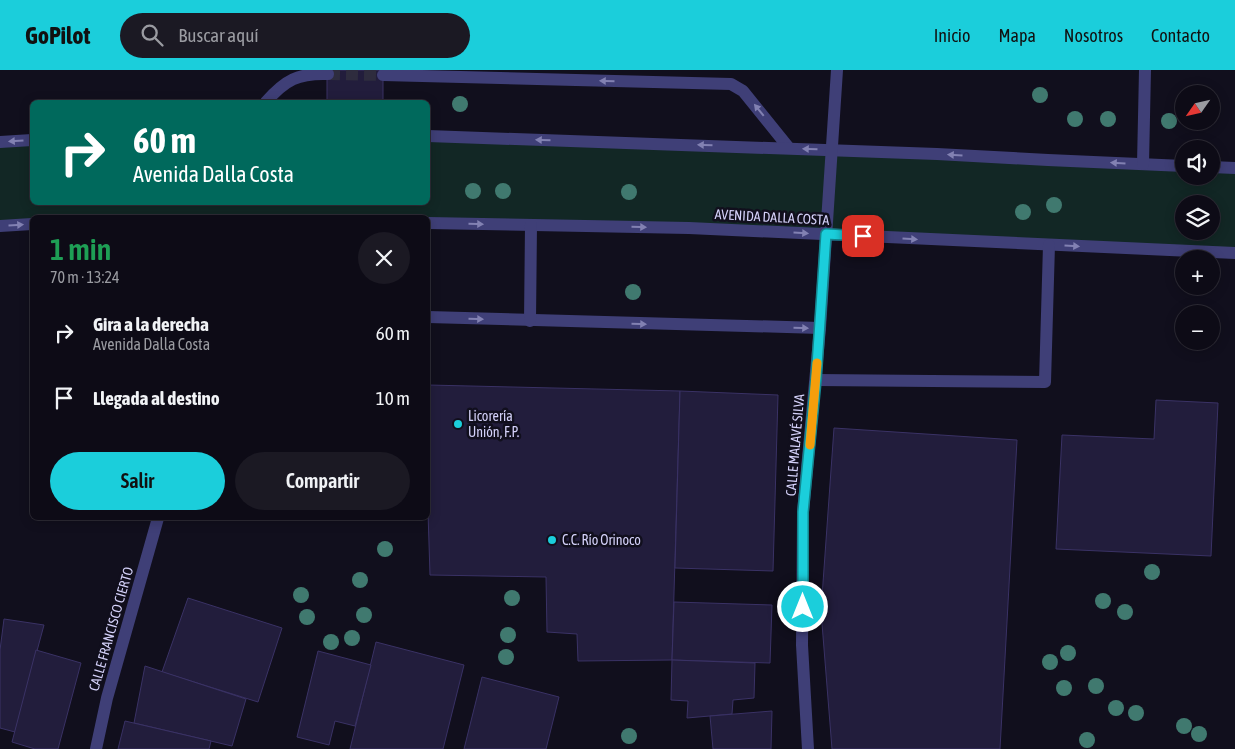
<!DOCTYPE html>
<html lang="es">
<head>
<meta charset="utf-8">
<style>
  body { margin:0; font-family:"Asap Condensed",sans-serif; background:#1b1923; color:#f1f3f6; height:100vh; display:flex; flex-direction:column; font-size:19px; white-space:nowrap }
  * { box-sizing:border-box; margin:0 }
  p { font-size:16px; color:#9a9ba1 }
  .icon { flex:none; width:28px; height:28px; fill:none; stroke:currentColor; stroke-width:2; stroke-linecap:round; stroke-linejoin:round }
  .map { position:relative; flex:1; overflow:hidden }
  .side { position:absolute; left:30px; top:145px; width:400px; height:305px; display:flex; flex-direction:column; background:#0d0b16; border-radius:8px; box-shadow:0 2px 12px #0003,0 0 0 1px #2d2b35 }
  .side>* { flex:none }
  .guide { position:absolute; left:30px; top:30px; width:400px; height:105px; border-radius:8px; box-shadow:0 2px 12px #0003,0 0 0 1px #2d2b35; background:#00695c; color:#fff; overflow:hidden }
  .needle { width:32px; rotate:236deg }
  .controls { position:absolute; left:1175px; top:15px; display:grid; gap:10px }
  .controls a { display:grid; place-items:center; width:45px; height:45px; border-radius:50%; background:#0d0b16; box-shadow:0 2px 12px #0003,0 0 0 1px #2d2b35; font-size:25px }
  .pin { position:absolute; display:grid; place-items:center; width:42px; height:42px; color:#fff; margin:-21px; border-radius:10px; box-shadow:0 2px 8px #0006 }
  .me { position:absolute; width:55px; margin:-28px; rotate:0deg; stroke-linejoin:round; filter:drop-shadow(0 0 4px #0008) }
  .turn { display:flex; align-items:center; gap:18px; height:105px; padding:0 20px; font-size:22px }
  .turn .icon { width:65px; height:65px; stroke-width:2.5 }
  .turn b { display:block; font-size:35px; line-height:42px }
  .round { display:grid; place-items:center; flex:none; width:52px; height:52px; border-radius:26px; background:#1b1923 }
  .headline { display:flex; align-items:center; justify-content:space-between; height:85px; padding:0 20px }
  h1 { font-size:30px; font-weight:600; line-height:38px; color:#1e9e55 }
  .primary-button { display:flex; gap:10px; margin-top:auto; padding:10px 20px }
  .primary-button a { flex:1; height:58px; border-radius:30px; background:#1bcedb; color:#111; font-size:20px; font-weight:600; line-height:58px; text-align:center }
  .primary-button a+a { background:#1b1923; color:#f1f3f6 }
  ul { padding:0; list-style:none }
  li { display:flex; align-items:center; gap:15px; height:65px; padding:0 20px }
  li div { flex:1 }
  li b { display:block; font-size:19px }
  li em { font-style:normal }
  header { display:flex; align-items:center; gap:30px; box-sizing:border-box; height:70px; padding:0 25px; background:#1bcedb; color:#111 }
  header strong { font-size:24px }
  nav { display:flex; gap:28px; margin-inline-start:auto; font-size:18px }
  .search { width:350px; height:45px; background:#1b1923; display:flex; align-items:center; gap:12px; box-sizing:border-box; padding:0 18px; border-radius:28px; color:#9a9ba1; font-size:19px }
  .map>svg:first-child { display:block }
</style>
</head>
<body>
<header>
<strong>GoPilot</strong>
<div class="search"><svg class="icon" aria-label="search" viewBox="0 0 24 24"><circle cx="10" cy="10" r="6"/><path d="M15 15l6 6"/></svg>Buscar aquí</div>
<nav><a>Inicio</a><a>Mapa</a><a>Nosotros</a><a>Contacto</a></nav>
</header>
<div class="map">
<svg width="1235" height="679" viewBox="0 0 1235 679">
  <rect width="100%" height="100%" fill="#110f1d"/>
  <!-- green -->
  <path fill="#122725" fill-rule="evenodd" d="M 428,66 L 1184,96 L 1184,106 L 1211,106 L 1211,97 L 1235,98 L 1235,183 L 428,148 L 32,148 L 32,154 L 0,156 L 0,72 L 32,70 L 32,132 L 428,132 ZM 1184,134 L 1211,134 L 1211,161 L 1184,161 Z"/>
  <!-- building -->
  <g fill="#221d3c" stroke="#3a3265">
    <rect x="327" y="0" width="56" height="32"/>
    <path d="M 428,315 L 680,321 L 672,590 L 578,591 L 577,564 L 547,562 L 546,507 L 430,505 L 428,442 Z"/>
    <path d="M 680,321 L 778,325 L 773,501 L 675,498 Z"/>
    <path d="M 1156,330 L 1218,333 L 1211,486 L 1056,479 L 1062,365 L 1154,369 Z"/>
    <path d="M 834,358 L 1017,370 L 1000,679 L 832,679 L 821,541 Z"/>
    <path d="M 188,528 L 282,558 L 258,632 L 162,602 Z"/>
    <path d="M 674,532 L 772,535 L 770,593 L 672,590 Z"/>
    <path d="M 4,549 L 44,555 L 15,662 L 0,658 L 0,580 Z"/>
    <path d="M 376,572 L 464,595 L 443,679 L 350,679 Z"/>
    <path d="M 36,580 L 81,593 L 58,679 L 35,679 L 12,672 Z"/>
    <path d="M 318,581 L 371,595 L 355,656 L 335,651 L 329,675 L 297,667 Z"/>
    <path d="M 672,590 L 755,593 L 754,628 L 733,630 L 732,644 L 687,648 L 688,631 L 671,630 Z"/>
    <path d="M 145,596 L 246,629 L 232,676 L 134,653 Z"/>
    <path d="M 482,607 L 559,627 L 546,679 L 464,679 Z"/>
    <path d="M 772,641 L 771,679 L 713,679 L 710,646 Z"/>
    <path d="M 125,651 L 211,671 L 209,679 L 118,679 Z"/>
  </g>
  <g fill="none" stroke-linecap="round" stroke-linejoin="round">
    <!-- minor-tunnel -->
    <path stroke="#2e2c3e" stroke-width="12" stroke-dasharray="12 6" stroke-linecap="butt" d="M 328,4 L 383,5"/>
    <!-- minor -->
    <g stroke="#3f3f77" stroke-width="12">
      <path d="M 383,5 L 731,14 L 743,21 L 789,78"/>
      <path d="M 266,32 C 285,10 298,3 328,4"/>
      <path d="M 428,66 L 937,84 L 1048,90 L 1184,96"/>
      <path d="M 0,72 L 32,70"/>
      <path d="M 1143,94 L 1145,0"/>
      <path d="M 1211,97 L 1235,98"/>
      <path d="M 428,153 L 689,158 L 1235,183"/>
      <path d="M 0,156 L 32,154"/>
      <path d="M 428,247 L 820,258"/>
      <path d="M 530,251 L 531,155"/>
      <path d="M 816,310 L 1045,312 L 1049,175"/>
      <path d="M 96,679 L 107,628 L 158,448"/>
      <path d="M 808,679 L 802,575 L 803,442 L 820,258 L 837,0"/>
    </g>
  </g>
  <!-- trees -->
  <g fill="#40796f">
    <circle cx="1040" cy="25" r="8"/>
    <circle cx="460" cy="34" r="8"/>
    <circle cx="1075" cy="49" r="8"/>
    <circle cx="1108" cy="49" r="8"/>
    <circle cx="1169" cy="51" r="8"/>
    <circle cx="473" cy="121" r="8"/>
    <circle cx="503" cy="121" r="8"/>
    <circle cx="629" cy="122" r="8"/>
    <circle cx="1054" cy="135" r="8"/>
    <circle cx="1023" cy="142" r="8"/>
    <circle cx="633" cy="222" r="8"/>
    <circle cx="385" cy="479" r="8"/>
    <circle cx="1152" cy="502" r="8"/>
    <circle cx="360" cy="510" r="8"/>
    <circle cx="301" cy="525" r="8"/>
    <circle cx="512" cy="528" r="8"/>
    <circle cx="1103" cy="531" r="8"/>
    <circle cx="1125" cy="542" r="8"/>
    <circle cx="364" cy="545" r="8"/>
    <circle cx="307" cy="547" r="8"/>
    <circle cx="508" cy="565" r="8"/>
    <circle cx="352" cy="568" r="8"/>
    <circle cx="331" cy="572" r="8"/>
    <circle cx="1068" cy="583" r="8"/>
    <circle cx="506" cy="587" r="8"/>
    <circle cx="1050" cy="592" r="8"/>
    <circle cx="1096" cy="616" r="8"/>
    <circle cx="1064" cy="618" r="8"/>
    <circle cx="1116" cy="638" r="8"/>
    <circle cx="1136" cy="643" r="8"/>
    <circle cx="1184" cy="656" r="8"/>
    <circle cx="1199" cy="664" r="8"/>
    <circle cx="629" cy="666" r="8"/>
    <circle cx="1087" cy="670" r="8"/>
  </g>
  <!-- one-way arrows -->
  <defs><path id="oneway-solid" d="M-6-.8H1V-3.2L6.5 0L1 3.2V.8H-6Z" transform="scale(1.25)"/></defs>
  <g fill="#8281b2">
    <use href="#oneway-solid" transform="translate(607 11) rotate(-179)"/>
    <use href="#oneway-solid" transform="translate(759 40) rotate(-129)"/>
    <use href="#oneway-solid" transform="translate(543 70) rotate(-178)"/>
    <use href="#oneway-solid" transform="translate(16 71) rotate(176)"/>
    <use href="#oneway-solid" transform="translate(705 75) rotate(-178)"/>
    <use href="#oneway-solid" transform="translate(810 79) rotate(-178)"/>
    <use href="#oneway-solid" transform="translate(955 85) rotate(-177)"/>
    <use href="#oneway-solid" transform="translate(1118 93) rotate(-177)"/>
    <use href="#oneway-solid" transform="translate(476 154) rotate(1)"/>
    <use href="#oneway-solid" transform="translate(16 155) rotate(-3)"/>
    <use href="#oneway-solid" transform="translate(639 157) rotate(1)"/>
    <use href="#oneway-solid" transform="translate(801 163) rotate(3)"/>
    <use href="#oneway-solid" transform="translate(910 169) rotate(3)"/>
    <use href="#oneway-solid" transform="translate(1072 176) rotate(3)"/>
    <use href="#oneway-solid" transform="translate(476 249) rotate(2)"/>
    <use href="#oneway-solid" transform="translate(639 254) rotate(2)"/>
    <use href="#oneway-solid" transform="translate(801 258) rotate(2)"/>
  </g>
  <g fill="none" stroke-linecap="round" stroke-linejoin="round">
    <defs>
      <path id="route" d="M 803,537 L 803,442 L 816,310 L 826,164 L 863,166"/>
    </defs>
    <!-- route casing -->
    <use href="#route" stroke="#12868e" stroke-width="12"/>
    <!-- route -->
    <use href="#route" stroke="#1bcedb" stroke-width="9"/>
    <!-- slow -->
    <path stroke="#f59e0b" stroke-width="9" d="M 810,375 L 817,293"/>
  </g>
  <!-- markers -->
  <g fill="#1bcedb" stroke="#110f1d" stroke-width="2">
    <circle cx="458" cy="354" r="5"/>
    <circle cx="552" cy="470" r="5"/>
  </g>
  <g text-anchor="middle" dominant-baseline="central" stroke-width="5" stroke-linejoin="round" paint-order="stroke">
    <!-- street labels -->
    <g font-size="14" fill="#d4d1f9" stroke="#110f1d">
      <text transform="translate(772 147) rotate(3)">AVENIDA DALLA COSTA</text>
      <text transform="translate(795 375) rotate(-85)">CALLE MALAVÉ SILVA</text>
      <text transform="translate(111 559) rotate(-74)">CALLE FRANCISCO CIERTO</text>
    </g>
    <!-- poi labels -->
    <g font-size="14" fill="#d4d1f9" stroke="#110f1d" text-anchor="start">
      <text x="468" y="346">Licorería<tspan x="468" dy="16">Unión, F.P.</tspan></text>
      <text x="562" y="470">C.C. Río Orinoco</text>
    </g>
  </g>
</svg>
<div class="controls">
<a><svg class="needle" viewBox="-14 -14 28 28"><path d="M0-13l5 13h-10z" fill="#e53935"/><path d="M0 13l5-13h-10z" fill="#9a9ba1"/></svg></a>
<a><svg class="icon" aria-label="sound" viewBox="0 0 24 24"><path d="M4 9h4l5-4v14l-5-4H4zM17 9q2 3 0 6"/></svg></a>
<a><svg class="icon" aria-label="layers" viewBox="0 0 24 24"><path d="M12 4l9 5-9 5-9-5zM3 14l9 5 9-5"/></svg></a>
<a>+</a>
<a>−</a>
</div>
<div class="pin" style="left:863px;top:166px;background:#d93025"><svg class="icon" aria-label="arrive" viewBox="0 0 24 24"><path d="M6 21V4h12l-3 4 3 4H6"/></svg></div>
<svg class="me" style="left:803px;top:537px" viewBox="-20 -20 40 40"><circle r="17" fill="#1bcedb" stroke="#fff" stroke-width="3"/><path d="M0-11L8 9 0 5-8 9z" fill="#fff"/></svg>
<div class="guide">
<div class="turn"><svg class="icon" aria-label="right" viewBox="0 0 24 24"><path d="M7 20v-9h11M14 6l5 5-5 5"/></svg><div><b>60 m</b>Avenida Dalla Costa</div></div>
</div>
<section class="side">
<div class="headline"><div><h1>1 min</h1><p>70 m · 13:24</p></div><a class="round"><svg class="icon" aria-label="close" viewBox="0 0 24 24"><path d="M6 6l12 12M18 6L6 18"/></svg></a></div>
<ul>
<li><svg class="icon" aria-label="right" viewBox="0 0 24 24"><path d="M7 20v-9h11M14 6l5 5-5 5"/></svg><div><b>Gira a la derecha</b><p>Avenida Dalla Costa</p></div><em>60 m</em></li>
<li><svg class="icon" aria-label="arrive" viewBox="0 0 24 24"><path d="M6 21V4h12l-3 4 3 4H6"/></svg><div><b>Llegada al destino</b></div><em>10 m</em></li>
</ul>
<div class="primary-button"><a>Salir</a><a>Compartir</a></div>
</section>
</div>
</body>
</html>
